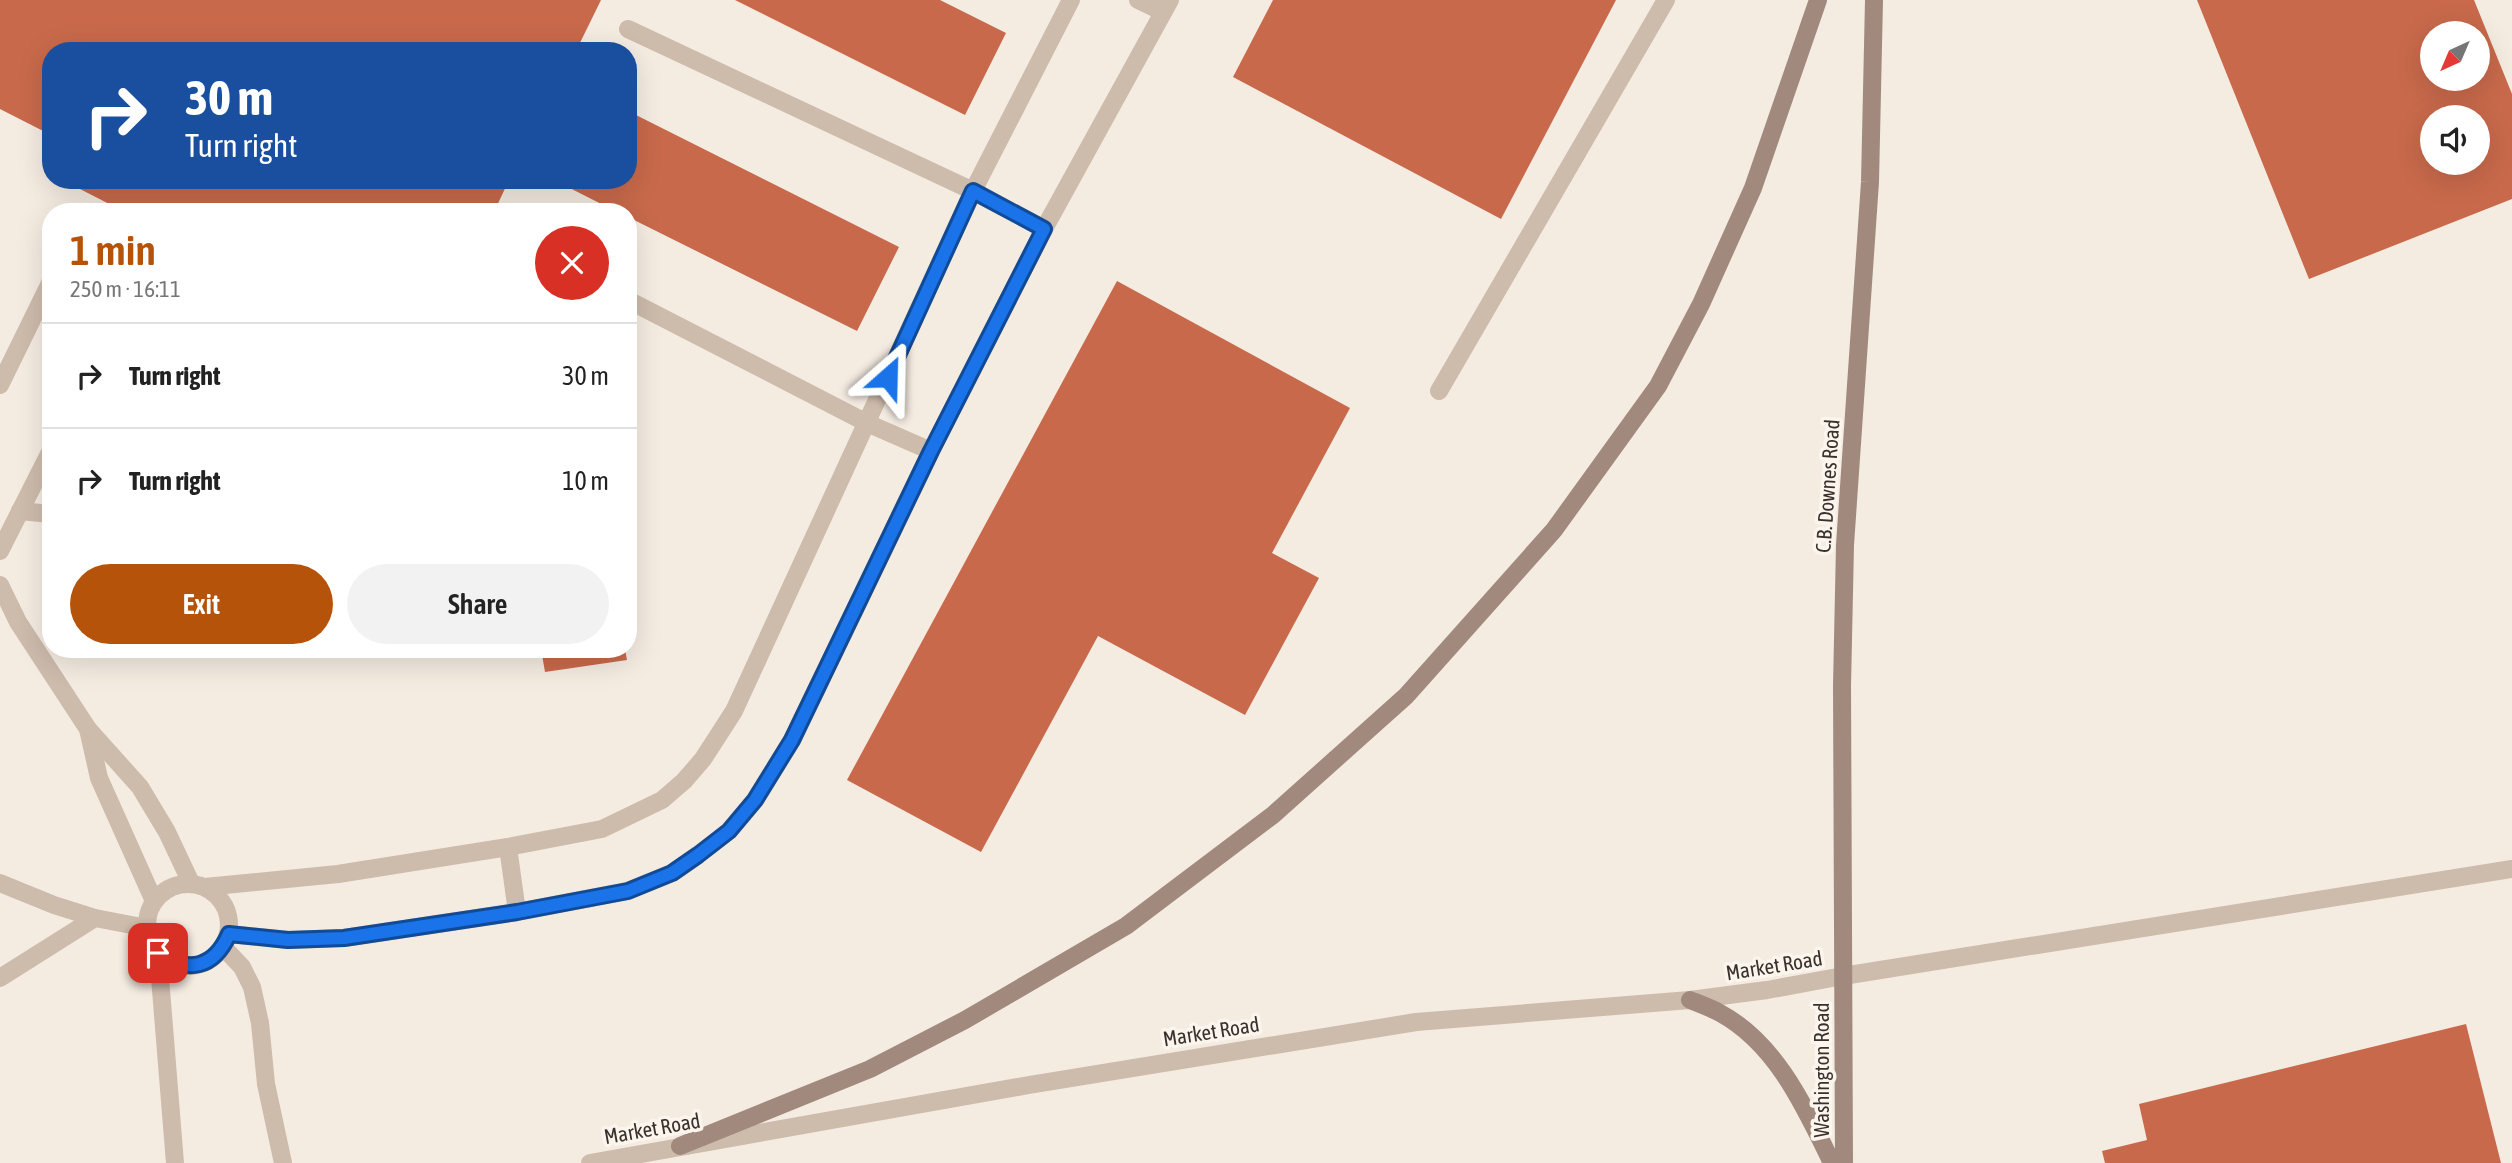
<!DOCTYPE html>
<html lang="en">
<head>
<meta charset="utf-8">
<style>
  body { margin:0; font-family:"Asap Condensed",sans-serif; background:#f2f2f2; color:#222; height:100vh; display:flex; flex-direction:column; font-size:26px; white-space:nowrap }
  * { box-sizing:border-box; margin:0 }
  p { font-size:23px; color:#767676 }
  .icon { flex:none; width:38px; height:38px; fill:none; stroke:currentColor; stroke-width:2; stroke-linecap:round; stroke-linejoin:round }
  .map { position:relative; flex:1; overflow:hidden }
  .sheet { position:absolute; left:42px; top:203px; width:595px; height:455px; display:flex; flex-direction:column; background:#fff; border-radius:28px; box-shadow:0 7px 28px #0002 }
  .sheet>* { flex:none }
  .top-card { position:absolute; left:42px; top:42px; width:595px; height:147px; border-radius:28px; box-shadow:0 7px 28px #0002; background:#1a4fa0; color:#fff; overflow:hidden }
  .needle { width:46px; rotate:224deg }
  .fabs { position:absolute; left:2420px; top:21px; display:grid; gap:14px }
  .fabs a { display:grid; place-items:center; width:70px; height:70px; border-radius:50%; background:#fff; box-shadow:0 7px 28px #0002; font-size:35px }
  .pin { position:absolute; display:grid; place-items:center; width:60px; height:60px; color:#fff; margin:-30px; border-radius:14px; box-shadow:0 4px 10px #0006 }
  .me { position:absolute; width:77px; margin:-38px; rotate:25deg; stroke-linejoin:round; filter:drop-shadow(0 0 5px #0008) }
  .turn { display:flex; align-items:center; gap:24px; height:147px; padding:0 28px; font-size:32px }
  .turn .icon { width:91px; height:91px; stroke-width:2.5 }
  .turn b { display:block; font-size:49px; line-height:60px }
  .round { display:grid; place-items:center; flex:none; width:74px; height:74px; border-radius:37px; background:#f2f2f2 }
  .head { display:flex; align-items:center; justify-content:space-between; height:119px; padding:0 28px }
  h1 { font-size:42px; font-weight:600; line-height:52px; color:#b45309 }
  .primary-button { display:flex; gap:14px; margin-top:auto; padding:14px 28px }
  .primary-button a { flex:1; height:80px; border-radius:42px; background:#b45309; color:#fff; font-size:28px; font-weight:600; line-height:80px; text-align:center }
  .primary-button a+a { background:#f2f2f2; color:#222 }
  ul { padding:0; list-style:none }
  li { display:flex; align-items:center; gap:21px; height:105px; padding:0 28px; border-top:2px solid #e0e0e0 }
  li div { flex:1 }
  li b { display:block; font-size:26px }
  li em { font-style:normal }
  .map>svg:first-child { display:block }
</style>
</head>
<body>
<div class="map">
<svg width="2512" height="1163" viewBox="0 0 2512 1163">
  <rect width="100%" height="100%" fill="#f4ebe1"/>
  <!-- building -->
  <g fill="#c8694b" fill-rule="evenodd">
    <path d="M 0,0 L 601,0 L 576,51 L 51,51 L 51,135 L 0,109 Z"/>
    <path d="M 735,0 L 940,0 L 1006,33 L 965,115 Z"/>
    <path d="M 1273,0 L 1616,0 L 1501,219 L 1233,77 Z"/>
    <path d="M 2197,0 L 2474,0 L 2512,94 L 2512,199 L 2309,279 ZM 2432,33 L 2478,33 L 2478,79 L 2432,79 ZM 2432,117 L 2478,117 L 2478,163 L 2432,163 Z"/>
    <path d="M 628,111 L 899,247 L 857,331 L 628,217 L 628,212 L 617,212 L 554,180 L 628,180 Z"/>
    <path d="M 79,180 L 509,180 L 494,212 L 125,212 L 76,187 Z"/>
    <path d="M 1117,281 L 1350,408 L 1272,553 L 1319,578 L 1245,715 L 1098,636 L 981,852 L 847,780 Z"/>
    <path d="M 541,649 L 625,649 L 627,660 L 545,672 Z"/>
    <path d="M 2466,1024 L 2501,1163 L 2105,1163 L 2102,1151 L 2147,1140 L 2139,1104 Z"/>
  </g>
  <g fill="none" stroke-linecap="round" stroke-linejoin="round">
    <!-- service -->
    <g stroke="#cdbbac" stroke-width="18">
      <path d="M 1138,0 L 1163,12"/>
      <path d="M 628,29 L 973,191 L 1044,229"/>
      <path d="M 628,300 L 867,423 L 931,451"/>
      <path d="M 0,385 L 51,281"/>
      <path d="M 1439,391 L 1666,0"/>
      <path d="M 20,511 L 51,514"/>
      <path d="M 0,551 L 51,450"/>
      <path d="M 0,585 L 18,622 L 88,729 L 140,787 L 167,832 L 191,883"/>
      <path d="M 88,729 L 99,778 L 154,901"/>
      <path d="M 508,847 L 517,912"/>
      <path d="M 0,883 L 54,905 L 95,918 L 147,928"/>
      <circle cx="188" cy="925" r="41"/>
      <path d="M 205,887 L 338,874 L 508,847 L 602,829 L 662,800 L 684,781 L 703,759 L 734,711 L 973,191 L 1071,0"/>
      <path d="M 228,934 L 288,940 L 344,938 L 517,912 L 627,891 L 672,873 L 698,855 L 729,831 L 755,800 L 792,740 L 931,451 L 1044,229 L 1170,0"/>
      <path d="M 223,947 L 242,967 L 252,987 L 260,1023 L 266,1084 L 283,1163"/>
      <path d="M 158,953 L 175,1163"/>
      <path d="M 1843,976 L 2512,869"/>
      <path d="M 0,978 L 95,918"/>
    </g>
    <!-- tertiary -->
    <path stroke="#cdbbac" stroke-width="18" d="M 590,1163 L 1029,1085 L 1416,1022 L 1690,1000 L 1767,990 L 1843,976"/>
    <!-- secondary -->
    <g stroke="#a18a7d" stroke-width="18">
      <path d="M 1690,1000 C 1700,1004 1711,1008 1720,1013 C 1777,1044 1805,1108 1832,1163"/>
      <path d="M 680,1146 L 870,1069 L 965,1020 L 1126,926 L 1273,815 L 1406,696 L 1554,530 L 1658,386 L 1701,304 L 1753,188 L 1818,0"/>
      <path d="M 1844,1163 L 1842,686 L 1845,545 L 1870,182 L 1874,0"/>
    </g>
  </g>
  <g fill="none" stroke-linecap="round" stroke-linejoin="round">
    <defs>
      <path id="route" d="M 158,953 C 188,974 214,968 229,934 L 288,940 L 344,938 L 517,912 L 628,891 L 672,873 L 698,855 L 729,831 L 755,800 L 792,740 L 931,451 L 1044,229 L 973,191 L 888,377"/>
    </defs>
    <!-- route casing -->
    <use href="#route" stroke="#114b97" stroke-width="18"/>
    <!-- route -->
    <use href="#route" stroke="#1a73e8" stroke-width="12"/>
  </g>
  <g text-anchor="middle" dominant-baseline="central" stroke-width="7" stroke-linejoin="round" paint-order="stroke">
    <!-- street labels -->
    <g font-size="21" fill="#3b302b" stroke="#fbf5ee">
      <text transform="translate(1827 486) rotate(-86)">C.B. Downes Road</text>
      <text transform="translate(1774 965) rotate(-9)">Market Road</text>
      <text transform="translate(1211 1031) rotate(-9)">Market Road</text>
      <text transform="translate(1821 1070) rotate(-90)">Washington Road</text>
      <text transform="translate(652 1128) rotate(-10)">Market Road</text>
    </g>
  </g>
</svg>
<div class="fabs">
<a><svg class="needle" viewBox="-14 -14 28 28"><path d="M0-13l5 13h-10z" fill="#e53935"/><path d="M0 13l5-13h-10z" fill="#767676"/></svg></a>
<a><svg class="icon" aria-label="sound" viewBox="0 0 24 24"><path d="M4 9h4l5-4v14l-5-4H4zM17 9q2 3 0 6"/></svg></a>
</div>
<div class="pin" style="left:158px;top:953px;background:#d93025"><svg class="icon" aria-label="arrive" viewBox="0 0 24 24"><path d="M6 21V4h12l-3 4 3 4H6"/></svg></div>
<svg class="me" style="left:888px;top:377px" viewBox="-20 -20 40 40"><path d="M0-17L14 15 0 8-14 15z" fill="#1a73e8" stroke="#fff" stroke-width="4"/></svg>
<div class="top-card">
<div class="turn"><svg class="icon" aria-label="right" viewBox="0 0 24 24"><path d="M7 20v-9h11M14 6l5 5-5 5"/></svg><div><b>30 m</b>Turn right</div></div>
</div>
<section class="sheet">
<div class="head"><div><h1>1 min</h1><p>250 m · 16:11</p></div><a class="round" style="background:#d93025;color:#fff"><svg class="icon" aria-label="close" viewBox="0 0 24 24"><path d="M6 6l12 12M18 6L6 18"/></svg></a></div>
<ul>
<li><svg class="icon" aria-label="right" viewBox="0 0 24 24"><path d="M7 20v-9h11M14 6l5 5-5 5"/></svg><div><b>Turn right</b></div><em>30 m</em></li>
<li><svg class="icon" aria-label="right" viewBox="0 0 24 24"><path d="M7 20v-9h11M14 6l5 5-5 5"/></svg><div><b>Turn right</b></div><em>10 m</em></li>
</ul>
<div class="primary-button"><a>Exit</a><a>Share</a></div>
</section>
</div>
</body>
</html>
